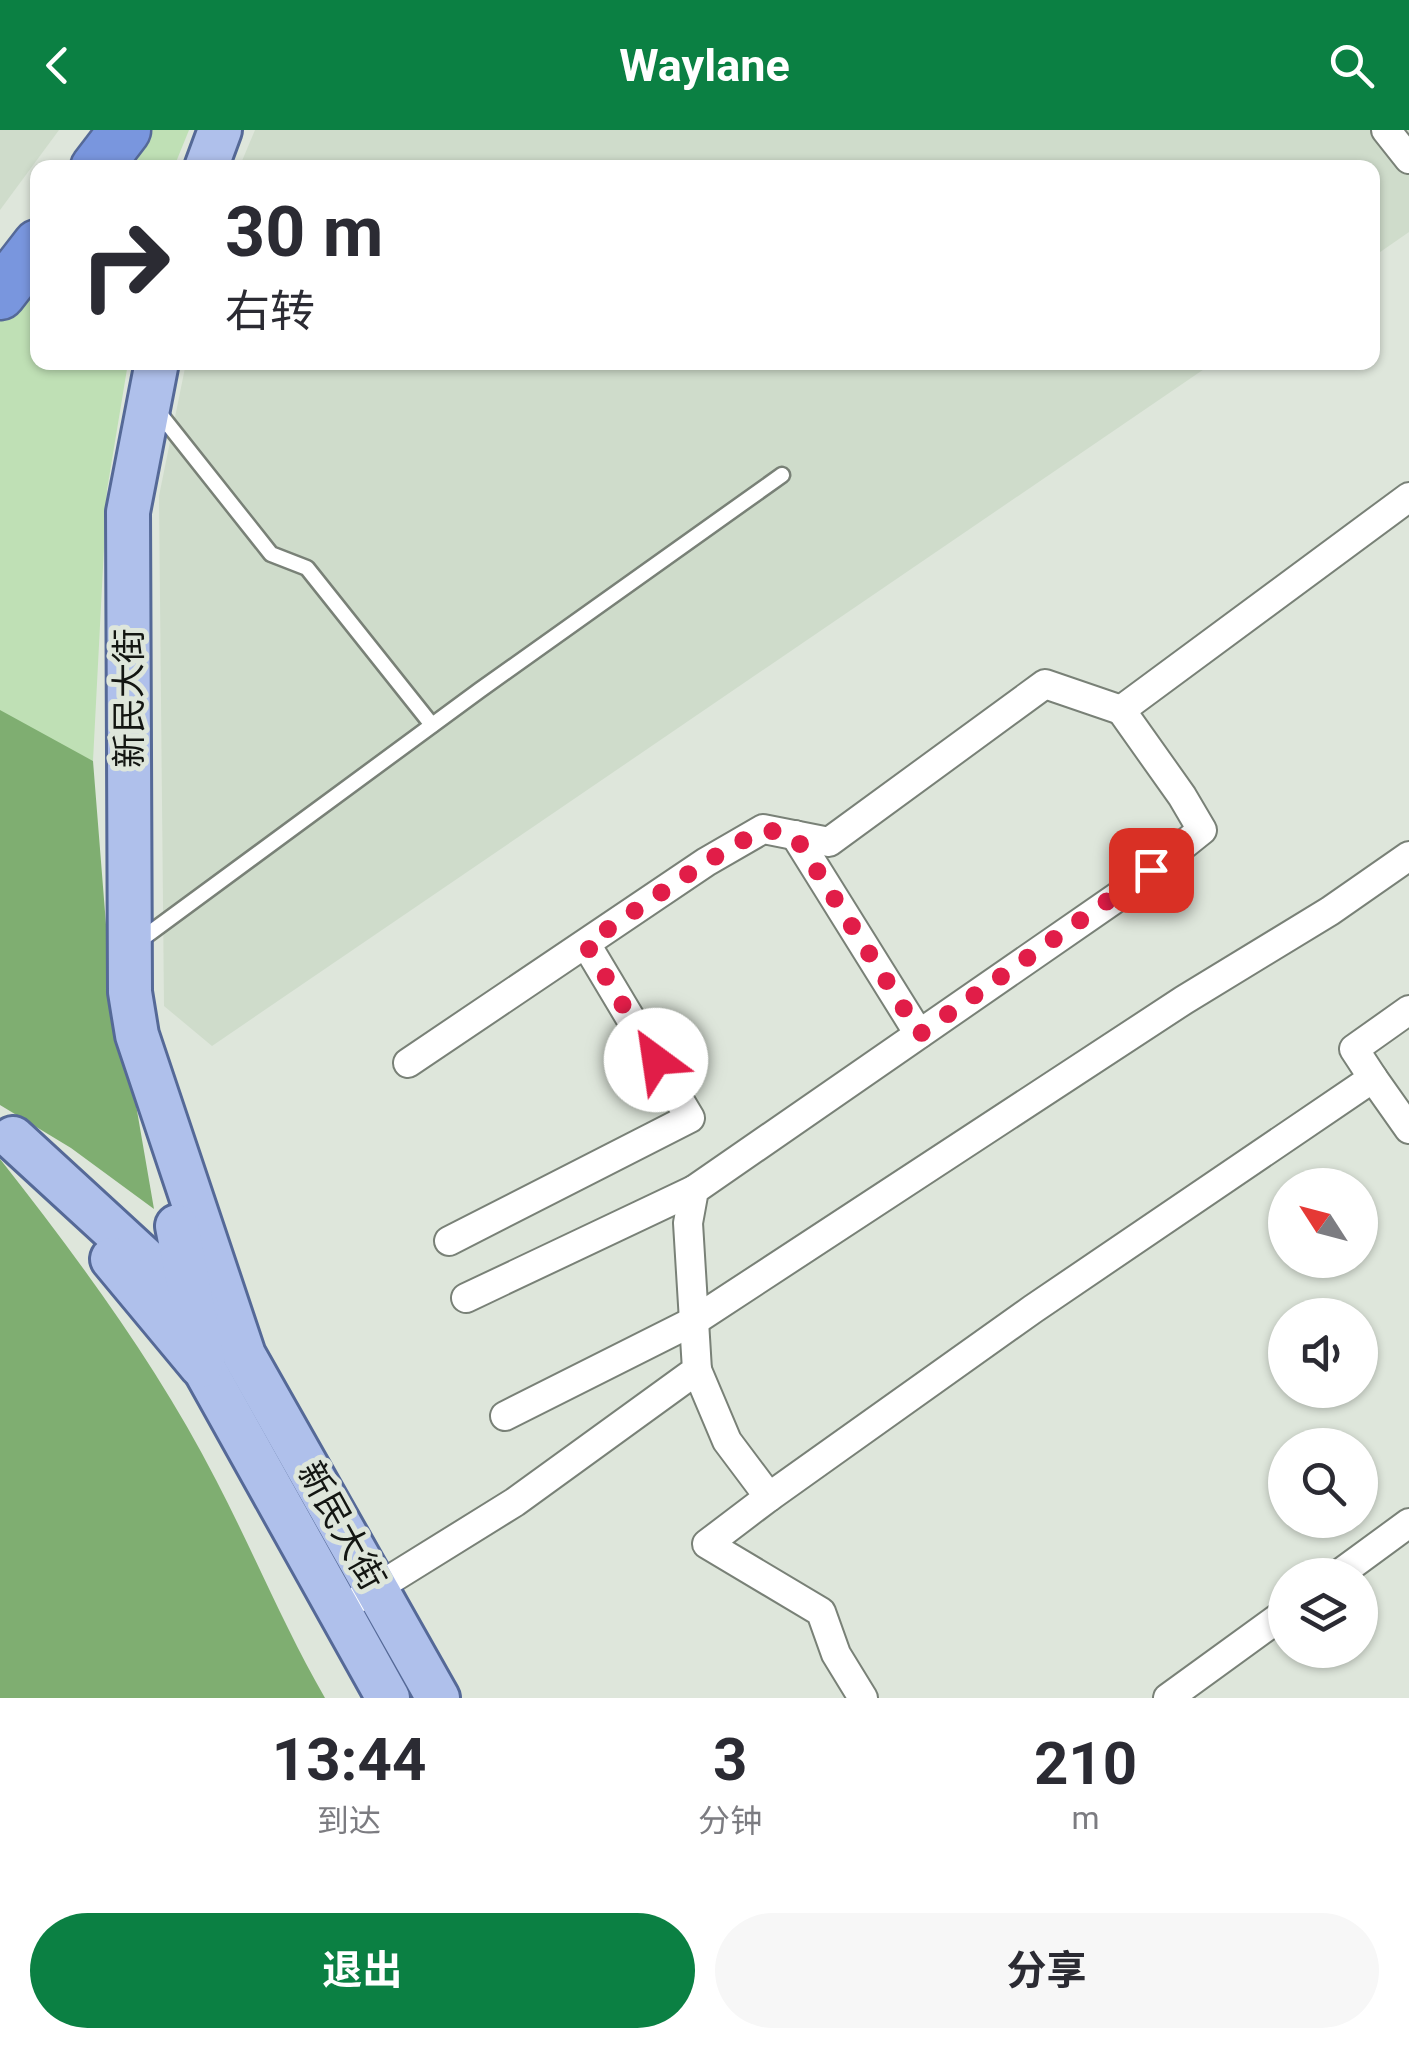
<!DOCTYPE html>
<html lang="zh">
<head>
<meta charset="utf-8">
<style>
  body { margin:0; font-family:Roboto,"Noto Sans SC",sans-serif; background:#f7f7f7; color:#2b2b33; height:100vh; display:flex; flex-direction:column; font-size:38px; white-space:nowrap }
  * { box-sizing:border-box; margin:0 }
  p { font-size:32px; color:#7c7c81 }
  .icon { flex:none; width:55px; height:55px; fill:none; stroke:currentColor; stroke-width:2; stroke-linecap:round; stroke-linejoin:round }
  .map { position:relative; height:1568px; overflow:hidden }
  .drawer { display:flex; flex-direction:column; background:#fff; flex:1 }
  .drawer>* { flex:none }
  .top-card { position:absolute; left:30px; top:30px; width:1350px; height:210px; border-radius:20px; box-shadow:0 2px 8px #0004; background:#fff; color:#2b2b33; overflow:hidden }
  .needle { width:65px; rotate:306deg }
  .fabs { position:absolute; left:1268px; top:1038px; display:grid; gap:20px }
  .fabs a { display:grid; place-items:center; width:110px; height:110px; border-radius:50%; background:#fff; box-shadow:0 2px 8px #0004; font-size:50px }
  .pin { position:absolute; display:grid; place-items:center; width:85px; height:85px; color:#fff; margin:-42px; border-radius:20px; box-shadow:0 5px 15px #0006 }
  .me { position:absolute; width:110px; margin:-55px; rotate:329deg; stroke-linejoin:round; filter:drop-shadow(0 0 8px #0008) }
  .turn { display:flex; align-items:center; gap:35px; height:210px; padding:0 30px; font-size:45px }
  .turn .icon { width:130px; height:130px; stroke-width:2.5 }
  .turn b { display:block; font-size:70px; line-height:85px }
  .eta { display:flex; justify-content:space-evenly; align-items:center; height:170px; text-align:center }
  .eta b { font-size:60px; font-weight:700; line-height:70px }
  .button { display:flex; gap:20px; margin-top:auto; padding:20px 30px }
  .button a { flex:1; height:115px; border-radius:60px; background:#0b8043; color:#fff; font-size:40px; font-weight:700; line-height:115px; text-align:center }
  .button a+a { background:#f7f7f7; color:#2b2b33 }
  header { display:flex; justify-content:space-between; align-items:center; height:130px; padding:0 30px; background:#0b8043; color:#fff; font-size:45px; font-weight:700 }
  .map>svg:first-child { display:block }
</style>
</head>
<body>
<header><svg class="icon" aria-label="back" viewBox="0 0 24 24"><path d="M15 5l-7 7 7 7"/></svg>Waylane<svg class="icon" aria-label="search" viewBox="0 0 24 24"><circle cx="10" cy="10" r="6"/><path d="M15 15l6 6"/></svg></header>
<div class="map">
<svg width="1409" height="1568" viewBox="0 0 1409 1568">
  <rect width="100%" height="100%" fill="#dee6db"/>
  <!-- built -->
  <g fill="#cfdccb">
    <path d="M 0,0 L 59,0 L 0,80 Z"/>
    <path d="M 255,0 L 1409,0 L 1409,102 L 1373,127 L 1372,38 L 239,38 Z"/>
    <path d="M 186,233 L 1213,233 L 212,916 L 164,876 L 159,366 Z"/>
  </g>
  <!-- green -->
  <g fill="#bfe0b5">
    <path d="M 139,0 L 189,0 L 174,37 L 112,38 Z"/>
    <path d="M 37,139 L 38,232 L 128,233 L 107,360 L 93,631 L 0,586 L 0,190 Z"/>
  </g>
  <!-- forest -->
  <g fill="#7fae71">
    <path d="M 0,580 L 93,631 L 107,807 L 154,1079 L 71,1018 L 0,975 Z"/>
    <path d="M 0,1029 C 78,1128 159,1238 216,1350 C 254,1423 284,1497 325,1568 L 0,1568 Z"/>
  </g>
  <g fill="none" stroke-linecap="round" stroke-linejoin="round">
    <defs>
      <g id="lane">
        <path d="M 156,279 L 271,424 L 307,438 L 432,595"/>
        <path d="M 139,811 L 480,560 L 782,345"/>
      </g>
      <g id="street">
        <path d="M 1386,0 L 1409,29"/>
        <path d="M 795,705 L 919,904"/>
        <path d="M 408,933 L 706,732 L 763,699 L 829,712 L 1045,554 L 1121,580"/>
        <path d="M 1373,948 L 1354,919 L 1409,880"/>
        <path d="M 449,1111 L 690,988 L 586,814"/>
        <path d="M 466,1168 L 694,1060"/>
        <path d="M 697,1240 L 727,1311 L 769,1367 L 707,1414 L 821,1482 L 836,1524 L 863,1568"/>
        <path d="M 505,1286 L 694,1191 L 1184,870 L 1330,781 L 1409,726"/>
        <path d="M 769,1367 L 1033,1179 L 1373,948 L 1409,999"/>
        <path d="M 1338,1445 L 1409,1393"/>
        <path d="M 362,1467 L 515,1372 L 697,1240 L 688,1093 L 694,1060 L 1126,761 L 1202,700 L 1182,666 L 1121,580 L 1409,367"/>
        <path d="M 1168,1568 L 1285,1483"/>
      </g>
      <g id="primary">
        <path d="M 206,38 L 220,0"/>
        <path d="M 157,232 L 128,382 L 130,862 L 137,905 L 244,1225 L 438,1568"/>
        <path d="M 13,1008 L 198,1178"/>
        <path d="M 177,1096 L 205,1240 L 388,1568"/>
        <path d="M 112,1129 L 201,1236"/>
      </g>
      <g id="highway">
        <path d="M 96,38 L 125,0"/>
        <path d="M 0,164 L 38,115"/>
      </g>
    </defs>
    <!-- lane casing -->
    <use href="#lane" stroke="#798177" stroke-width="19"/>
    <!-- street casing -->
    <use href="#street" stroke="#798177" stroke-width="32"/>
    <!-- primary casing -->
    <use href="#primary" stroke="#556997" stroke-width="48"/>
    <!-- highway casing -->
    <use href="#highway" stroke="#556997" stroke-width="55"/>
    <!-- lane -->
    <use href="#lane" stroke="#fff" stroke-width="14"/>
    <!-- street -->
    <use href="#street" stroke="#fff" stroke-width="28"/>
    <!-- primary -->
    <use href="#primary" stroke="#afc0eb" stroke-width="42"/>
    <!-- highway -->
    <use href="#highway" stroke="#7996de" stroke-width="50"/>
  </g>
  <g fill="none" stroke-linecap="round" stroke-linejoin="round">
    <!-- route -->
    <path stroke="#e11d48" stroke-width="18" stroke-dasharray="0 32.4" d="M 656,930 L 586,814 L 706,732 L 763,699 L 795,706 L 920,904 L 1151,740"/>
  </g>
  <g text-anchor="middle" dominant-baseline="central" stroke-width="10" stroke-linejoin="round" paint-order="stroke">
    <!-- street labels -->
    <g font-size="35" fill="#131612" stroke="#dee6db">
      <text transform="translate(129 568) rotate(-90)">新民大街</text>
      <text transform="translate(341 1396) rotate(61)">新民大街</text>
    </g>
  </g>
</svg>
<div class="fabs">
<a><svg class="needle" viewBox="-14 -14 28 28"><path d="M0-13l5 13h-10z" fill="#e53935"/><path d="M0 13l5-13h-10z" fill="#7c7c81"/></svg></a>
<a><svg class="icon" aria-label="sound" viewBox="0 0 24 24"><path d="M4 9h4l5-4v14l-5-4H4zM17 9q2 3 0 6"/></svg></a>
<a><svg class="icon" aria-label="search" viewBox="0 0 24 24"><circle cx="10" cy="10" r="6"/><path d="M15 15l6 6"/></svg></a>
<a><svg class="icon" aria-label="layers" viewBox="0 0 24 24"><path d="M12 4l9 5-9 5-9-5zM3 14l9 5 9-5"/></svg></a>
</div>
<div class="pin" style="left:1151px;top:740px;background:#d93025"><svg class="icon" aria-label="arrive" viewBox="0 0 24 24"><path d="M6 21V4h12l-3 4 3 4H6"/></svg></div>
<svg class="me" style="left:656px;top:930px" viewBox="-20 -20 40 40"><circle r="19" fill="#fff"/><path d="M0-13L10 11 0 6-10 11z" fill="#e11d48"/></svg>
<div class="top-card">
<div class="turn"><svg class="icon" aria-label="right" viewBox="0 0 24 24"><path d="M7 20v-9h11M14 6l5 5-5 5"/></svg><div><b>30 m</b>右转</div></div>
</div>
</div>
<section class="drawer">
<div class="eta">
<div><b>13:44</b><p>到达</p></div>
<div><b>3</b><p>分钟</p></div>
<div><b>210</b><p>m</p></div>
</div>
<div class="button"><a>退出</a><a>分享</a></div>
</section>
</body>
</html>
